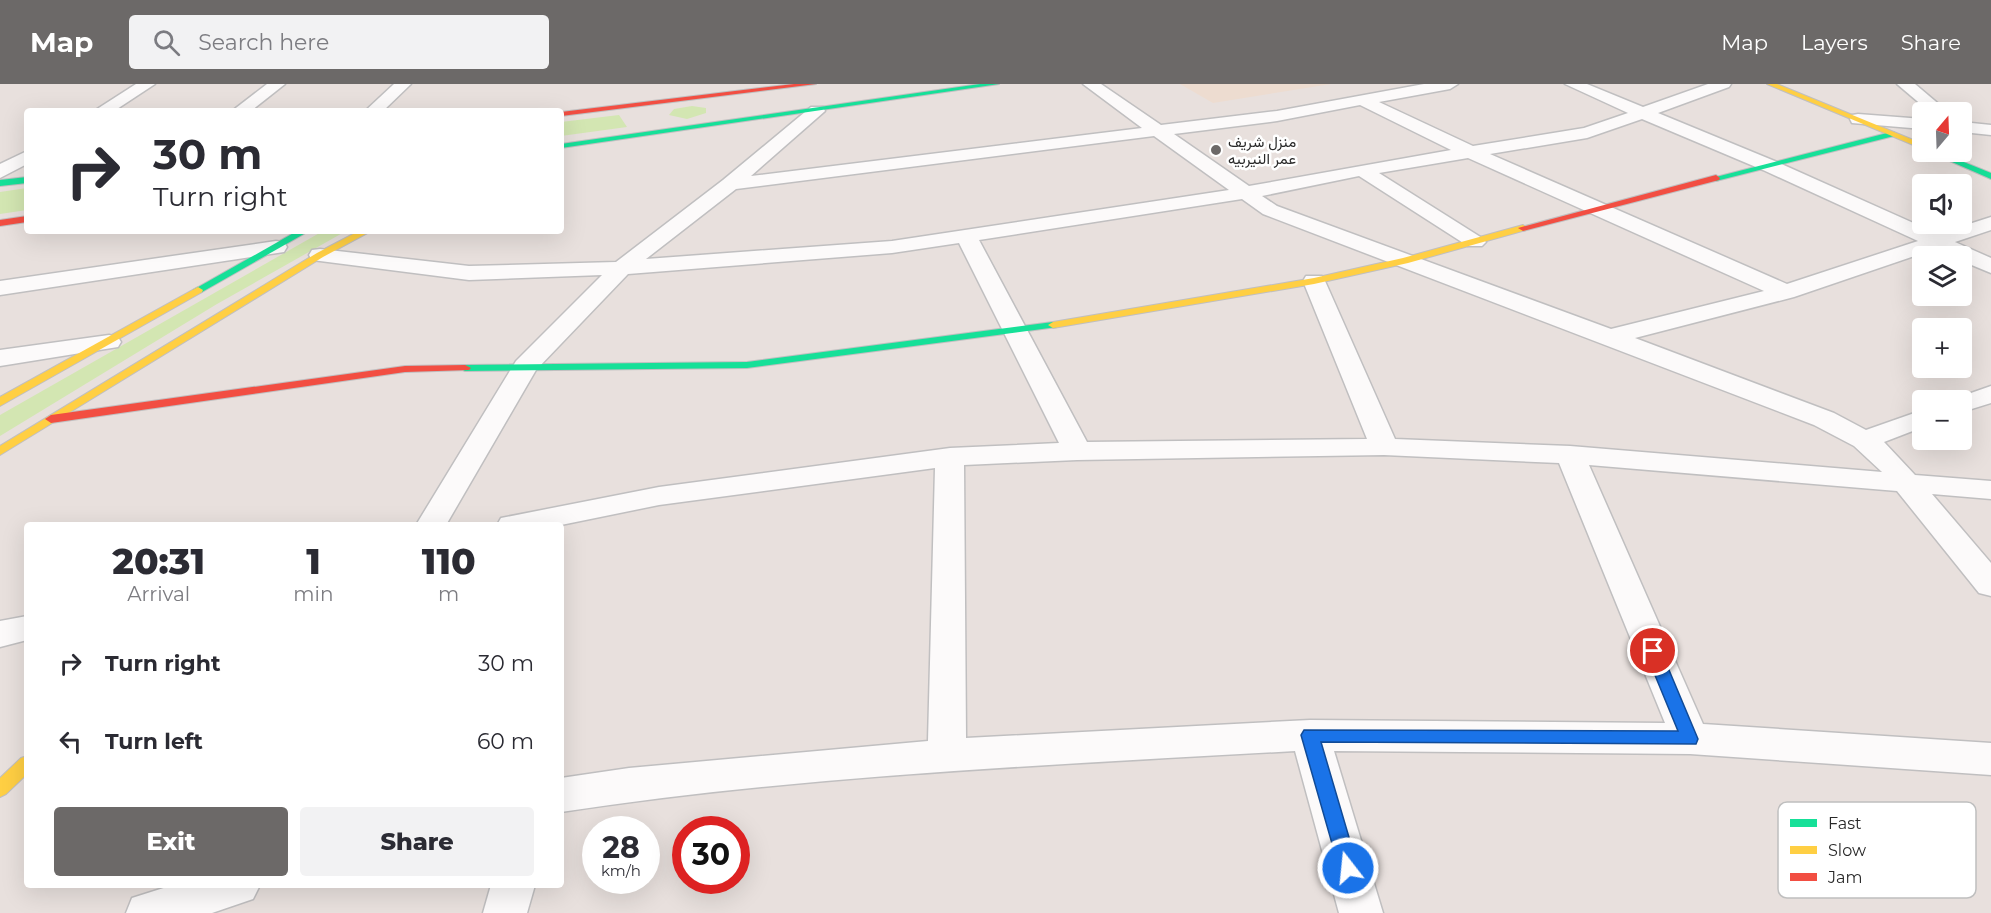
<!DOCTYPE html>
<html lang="en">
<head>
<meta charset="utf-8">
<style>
  body { margin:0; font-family:Montserrat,Vazirmatn,sans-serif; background:#f2f2f3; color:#2b2b33; height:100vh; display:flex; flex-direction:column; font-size:22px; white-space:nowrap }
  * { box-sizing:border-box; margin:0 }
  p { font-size:20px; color:#7c7c81 }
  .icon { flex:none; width:33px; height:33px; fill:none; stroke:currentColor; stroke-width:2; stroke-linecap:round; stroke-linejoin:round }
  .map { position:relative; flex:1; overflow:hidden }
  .side { position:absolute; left:24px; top:438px; width:540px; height:366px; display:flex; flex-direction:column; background:#fff; border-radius:6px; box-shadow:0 6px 24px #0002 }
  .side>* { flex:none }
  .guide { position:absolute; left:24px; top:24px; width:540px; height:126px; border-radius:6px; box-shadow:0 6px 24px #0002; background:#fff; color:#2b2b33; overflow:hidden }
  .needle { width:39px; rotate:19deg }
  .tools { position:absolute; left:1912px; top:18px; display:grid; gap:12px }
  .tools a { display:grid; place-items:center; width:60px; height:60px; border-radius:6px; background:#fff; box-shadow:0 6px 24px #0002; font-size:30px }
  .speed { position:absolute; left:582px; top:732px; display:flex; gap:12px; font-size:30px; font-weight:700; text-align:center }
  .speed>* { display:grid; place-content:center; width:78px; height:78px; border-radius:50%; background:#fff; box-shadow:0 6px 24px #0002; line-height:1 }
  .speed small { font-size:15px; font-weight:400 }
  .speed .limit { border:9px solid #d22; background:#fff; color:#111 }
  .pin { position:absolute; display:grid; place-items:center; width:51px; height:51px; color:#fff; margin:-26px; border:3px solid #fff; border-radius:50%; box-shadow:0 2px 6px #0007 }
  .me { position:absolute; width:66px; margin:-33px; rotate:344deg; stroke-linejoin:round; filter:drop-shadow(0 0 4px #0008) }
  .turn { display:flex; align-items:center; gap:21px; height:126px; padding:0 30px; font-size:27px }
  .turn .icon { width:78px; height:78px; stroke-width:2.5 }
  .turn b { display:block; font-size:42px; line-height:51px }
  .eta { display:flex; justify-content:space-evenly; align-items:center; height:102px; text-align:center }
  .eta b { font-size:36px; font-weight:800; line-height:42px }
  .cta { display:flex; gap:12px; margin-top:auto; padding:12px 30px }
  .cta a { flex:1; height:69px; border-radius:6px; background:#6c6968; color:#fff; font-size:24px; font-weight:800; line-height:69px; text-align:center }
  .cta a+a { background:#f2f2f3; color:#2b2b33 }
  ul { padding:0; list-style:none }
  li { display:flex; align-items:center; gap:18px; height:78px; padding:0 30px }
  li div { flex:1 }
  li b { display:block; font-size:22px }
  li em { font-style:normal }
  header { display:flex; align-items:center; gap:36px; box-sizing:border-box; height:84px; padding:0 30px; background:#6c6968; color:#fff }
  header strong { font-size:28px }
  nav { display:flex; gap:33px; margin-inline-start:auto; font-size:21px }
  .search { width:420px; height:54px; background:#f2f2f3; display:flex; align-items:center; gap:15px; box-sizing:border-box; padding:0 21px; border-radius:6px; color:#7c7c81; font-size:22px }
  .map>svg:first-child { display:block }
</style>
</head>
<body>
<header>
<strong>Map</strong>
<div class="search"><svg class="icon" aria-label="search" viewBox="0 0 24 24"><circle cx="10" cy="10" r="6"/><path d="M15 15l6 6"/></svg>Search here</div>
<nav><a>Map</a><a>Layers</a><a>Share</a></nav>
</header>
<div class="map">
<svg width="1991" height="829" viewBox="0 0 1991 829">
  <rect width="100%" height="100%" fill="#e8e0dd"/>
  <!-- education -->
  <path fill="#eddcd0" d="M 1180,0 L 1331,0 L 1213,19 Z"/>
  <!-- green -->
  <g fill="#d3e6b2">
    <path d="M 692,22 L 706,24 L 706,29 L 687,35 L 669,31 L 674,25 Z"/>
    <path d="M 619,31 L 627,43 L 561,52 L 561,38 Z"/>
    <path d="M 27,104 L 27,126 L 0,130 L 0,108 Z"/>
    <path d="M 323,147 L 346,147 L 217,220 L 0,352 L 0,331 Z"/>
  </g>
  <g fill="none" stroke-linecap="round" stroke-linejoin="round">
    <defs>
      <g id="street">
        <path d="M 136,0 L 155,0 L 114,27 L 94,27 Z"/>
        <path d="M 267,0 L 285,0 L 251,27 L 232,27 Z"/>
        <path d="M 394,0 L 411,0 L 383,27 L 365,27 Z"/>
        <path d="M 1083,0 L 1101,0 L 1161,41 L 1277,27 L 1424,0 L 1458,0 L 1450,5 L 1379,18 L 1473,62 L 1584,44 L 1628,29 L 1565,0 L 1587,0 L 1643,23 L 1708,0 L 1731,0 L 1729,3 L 1658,29 L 1777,78 L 1938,150 L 1991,133 L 1991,146 L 1955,158 L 1991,174 L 1991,189 L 1962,177 L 1962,172 L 1952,172 L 1935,165 L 1794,213 L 1635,254 L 1834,329 L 1866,346 L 1923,326 L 1923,343 L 1884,358 L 1915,391 L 1991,397 L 1991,415 L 1932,410 L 1991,479 L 1991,512 L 1979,509 L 1897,407 L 1589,381 L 1703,640 L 1991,659 L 1991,691 L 1690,670 L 1334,667 L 1383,829 L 1339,829 L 1295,667 C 1050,681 804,691 561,728 L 561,694 L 629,684 L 928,657 L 935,384 L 659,421 L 561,441 L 497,441 L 501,434 L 659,403 L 950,364 L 1059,359 L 959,159 L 892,169 L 628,190 L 536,286 L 446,441 L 416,441 L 516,277 L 602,191 L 469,196 L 320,177 L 312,176 L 309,171 L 312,166 L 320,165 L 469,182 L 616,178 L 723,96 L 811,23 L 823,23 L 825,27 L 751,92 L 1142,44 ZM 1360,21 L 1451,66 L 1249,102 L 1174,50 L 1277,37 ZM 1642,35 L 1763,86 L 1918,157 L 1787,200 L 1490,70 L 1587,54 ZM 1154,52 L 1229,106 L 892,157 L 646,175 L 736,105 ZM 1468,74 L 1764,207 L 1611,245 L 1277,122 L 1262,112 L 1359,92 L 1468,162 L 1482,162 L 1486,158 L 1482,154 L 1379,89 ZM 1242,115 L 1263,130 L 1814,341 L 1854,362 L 1882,388 L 1570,362 L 1395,355 L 1325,197 L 1322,192 L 1306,192 L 1303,197 L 1367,355 L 1087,358 L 979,156 ZM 1384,371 L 1559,379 L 1665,639 L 1310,636 L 966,654 L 964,381 L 1077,376 Z"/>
        <path d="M 1897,0 L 1915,0 L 1948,28 L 1930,28 Z"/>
        <path d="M 1858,30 L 1923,35 L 1923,45 L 1852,39 L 1850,35 L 1852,31 Z"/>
        <path d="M 1962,38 L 1991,41 L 1991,51 L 1962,48 Z"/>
        <path d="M 27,67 L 27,80 L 0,94 L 0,80 Z"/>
        <path d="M 276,157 L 284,158 L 287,163 L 284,168 L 0,211 L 0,197 Z"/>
        <path d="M 109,251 L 118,253 L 121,258 L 118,263 L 0,282 L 0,266 Z"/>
        <path d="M 1991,302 L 1991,319 L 1962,328 L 1962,316 L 1951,316 Z"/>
        <path d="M 27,532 L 27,556 L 0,563 L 0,537 Z"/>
        <path d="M 173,801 L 260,801 L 253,815 L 212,829 L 126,829 L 132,814 Z"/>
        <path d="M 491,801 L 535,801 L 527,829 L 483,829 Z"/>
      </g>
      <g id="fast">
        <path d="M 980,0 L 999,0 L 561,64 L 561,60 Z"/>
        <path d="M 1891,48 L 1894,48 L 1894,52 L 1716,97 L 1712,94 Z"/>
        <path d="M 1929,68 L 1939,68 L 1991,89 L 1991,95 Z"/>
        <path d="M 27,93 L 27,99 L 0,102 L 0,96 Z"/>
        <path d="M 297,147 L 309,147 L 202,208 L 198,209 L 193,206 Z"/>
        <path d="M 1053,238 L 1058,241 L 1057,243 L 747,284 L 465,287 L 459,284 L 465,281 L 747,278 Z"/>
      </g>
      <g id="slow">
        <path d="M 1767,0 L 1777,0 L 1923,60 L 1923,65 Z"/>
        <path d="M 1523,141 L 1528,144 L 1526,146 L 1408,179 L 1314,200 L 1053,244 L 1048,241 L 1053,238 L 1314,194 L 1403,174 Z"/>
        <path d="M 359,147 L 371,147 L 323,173 L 0,371 L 0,362 L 317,169 Z"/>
        <path d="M 198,203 L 203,206 L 202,208 L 0,322 L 0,313 Z"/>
        <path d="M 27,672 L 27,690 L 6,710 L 0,713 L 0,694 L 21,674 Z"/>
      </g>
      <g id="jam">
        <path d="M 794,0 L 816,0 L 561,32 L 561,28 Z"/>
        <path d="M 1716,91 L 1720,94 L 1719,96 L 1523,147 L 1518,144 Z"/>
        <path d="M 27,132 L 27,138 L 0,142 L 0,136 Z"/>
        <path d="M 465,281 L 471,284 L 469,286 L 405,288 L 51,339 L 45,335 L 51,331 L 405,282 Z"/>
      </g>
    </defs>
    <!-- street casing -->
    <use href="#street" stroke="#c0bfc0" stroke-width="3"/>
    <!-- fast casing -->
    <use href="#fast" stroke="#c0bfc0" stroke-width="2"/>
    <!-- slow casing -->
    <use href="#slow" stroke="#c0bfc0" stroke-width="2"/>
    <!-- jam casing -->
    <use href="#jam" stroke="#c0bfc0" stroke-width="2"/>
    <!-- street -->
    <use href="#street" fill="#fcfafa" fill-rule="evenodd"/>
    <!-- fast -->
    <use href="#fast" fill="#16e098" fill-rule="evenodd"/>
    <!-- slow -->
    <use href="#slow" fill="#ffcf43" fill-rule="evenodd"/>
    <!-- jam -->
    <use href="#jam" fill="#f24e42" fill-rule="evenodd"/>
  </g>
  <!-- route -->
  <path fill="#1a73e8" stroke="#114b97" stroke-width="1.5" d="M 1653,561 L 1661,567 L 1698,655 L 1696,660 L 1321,658 L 1358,784 L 1355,791 L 1348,793 L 1341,791 L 1301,651 L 1304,646 L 1678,647 L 1645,567 Z"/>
  <!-- markers -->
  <circle fill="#6c6968" stroke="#fff" stroke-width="2" cx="1216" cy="66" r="6"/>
  <g text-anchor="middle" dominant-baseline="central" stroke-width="5" stroke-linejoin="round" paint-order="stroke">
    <!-- far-poi labels -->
    <g font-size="15" fill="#292929" stroke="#fff" text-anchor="start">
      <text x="1228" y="57">منزل شريف<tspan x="1228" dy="17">عمر النيربيه</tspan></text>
    </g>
  </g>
  <!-- legend -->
  <rect x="1778" y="718" width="198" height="96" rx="9" fill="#fff" stroke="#bfbfbf" stroke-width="1.5"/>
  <rect x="1790" y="735" width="27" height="8" fill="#16e098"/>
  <rect x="1790" y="762" width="27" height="8" fill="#ffcf43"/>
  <rect x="1790" y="789" width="27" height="8" fill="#f24e42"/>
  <g font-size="16" fill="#292929">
    <text x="1828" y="745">Fast</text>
    <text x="1828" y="772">Slow</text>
    <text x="1828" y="799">Jam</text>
  </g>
</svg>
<div class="tools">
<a><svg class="needle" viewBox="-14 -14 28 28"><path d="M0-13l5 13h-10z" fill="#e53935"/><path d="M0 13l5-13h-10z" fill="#7c7c81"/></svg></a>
<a><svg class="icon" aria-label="sound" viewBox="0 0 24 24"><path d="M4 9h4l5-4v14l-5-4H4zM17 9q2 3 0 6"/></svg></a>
<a><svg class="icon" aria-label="layers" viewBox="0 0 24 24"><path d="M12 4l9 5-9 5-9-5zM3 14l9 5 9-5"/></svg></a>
<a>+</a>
<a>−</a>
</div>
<div class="speed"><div>28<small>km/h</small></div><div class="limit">30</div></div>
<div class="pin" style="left:1653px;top:567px;background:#d93025"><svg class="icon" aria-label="arrive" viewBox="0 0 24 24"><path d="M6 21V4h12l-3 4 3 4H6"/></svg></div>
<svg class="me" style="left:1348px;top:784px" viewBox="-20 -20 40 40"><circle r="17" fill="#1a73e8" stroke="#fff" stroke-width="3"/><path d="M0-11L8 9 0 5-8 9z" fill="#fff"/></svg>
<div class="guide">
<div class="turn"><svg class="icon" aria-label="right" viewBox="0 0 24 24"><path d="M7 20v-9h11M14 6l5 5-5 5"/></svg><div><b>30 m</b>Turn right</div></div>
</div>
<section class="side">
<div class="eta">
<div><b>20:31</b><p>Arrival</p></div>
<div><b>1</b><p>min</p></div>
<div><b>110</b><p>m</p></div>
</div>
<ul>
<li><svg class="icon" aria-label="right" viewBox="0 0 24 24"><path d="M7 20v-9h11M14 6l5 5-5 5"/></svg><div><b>Turn right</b></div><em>30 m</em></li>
<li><svg class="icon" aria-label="left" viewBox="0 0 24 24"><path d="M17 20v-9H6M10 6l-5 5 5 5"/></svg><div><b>Turn left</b></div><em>60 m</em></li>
</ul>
<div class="cta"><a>Exit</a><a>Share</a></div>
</section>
</div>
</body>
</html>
